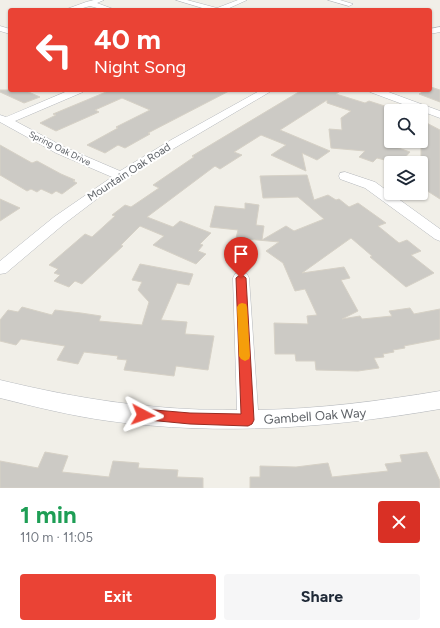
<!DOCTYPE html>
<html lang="en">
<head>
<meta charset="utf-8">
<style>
  body { margin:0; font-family:Figtree,sans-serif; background:#f6f6f7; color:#1f2937; height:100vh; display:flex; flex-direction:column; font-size:15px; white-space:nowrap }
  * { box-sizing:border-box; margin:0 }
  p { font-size:13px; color:#747a83 }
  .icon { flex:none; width:22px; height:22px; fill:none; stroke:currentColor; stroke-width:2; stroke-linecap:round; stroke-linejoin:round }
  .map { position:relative; height:488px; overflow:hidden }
  .panel { display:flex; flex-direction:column; background:#fff; flex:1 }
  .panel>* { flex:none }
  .banner { position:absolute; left:8px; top:8px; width:424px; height:84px; border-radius:4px; box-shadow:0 1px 3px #0004; background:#ea4335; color:#fff; overflow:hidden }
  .buttons { position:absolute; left:384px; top:104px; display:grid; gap:8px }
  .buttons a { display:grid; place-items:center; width:44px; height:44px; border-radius:4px; background:#fff; box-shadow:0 1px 3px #0004; font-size:20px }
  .pin { position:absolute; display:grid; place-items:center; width:34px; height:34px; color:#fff; margin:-41px -17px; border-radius:50% 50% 50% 0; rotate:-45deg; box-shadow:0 0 4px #0007 }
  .pin .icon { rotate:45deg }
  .me { position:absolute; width:44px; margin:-22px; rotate:94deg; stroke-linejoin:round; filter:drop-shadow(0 0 3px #0008) }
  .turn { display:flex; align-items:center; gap:14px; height:84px; padding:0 20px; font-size:18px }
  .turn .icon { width:52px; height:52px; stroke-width:2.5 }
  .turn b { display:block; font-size:28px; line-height:34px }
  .round { display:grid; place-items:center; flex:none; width:42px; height:42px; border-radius:4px; background:#f6f6f7 }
  .head { display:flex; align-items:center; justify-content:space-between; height:68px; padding:0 20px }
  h1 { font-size:24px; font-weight:700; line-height:30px; color:#1e9e55 }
  .button { display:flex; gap:8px; margin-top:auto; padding:8px 20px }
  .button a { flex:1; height:46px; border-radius:4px; background:#ea4335; color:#fff; font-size:16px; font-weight:700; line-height:46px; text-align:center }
  .button a+a { background:#f6f6f7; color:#1f2937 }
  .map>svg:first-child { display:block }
</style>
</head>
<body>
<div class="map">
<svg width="440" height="488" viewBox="0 0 440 488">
  <rect width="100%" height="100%" fill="#f1efe8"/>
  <!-- building -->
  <g fill="#cccac5" stroke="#d6d1c6">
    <path d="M 431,87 L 440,90 L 440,102 L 419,94 L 426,90 L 430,90 Z"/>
    <path d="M 0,90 L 24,90 L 40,97 L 24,103 L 0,92 Z"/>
    <path d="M 102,90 L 231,90 L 148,133 L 150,134 L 125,148 L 118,145 L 105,153 L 87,145 L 118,128 L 116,127 L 150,110 L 122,98 L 95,110 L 99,112 L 56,131 L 40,123 L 56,115 L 53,114 L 106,92 Z"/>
    <path d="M 302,90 L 342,90 L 336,94 L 365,103 L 369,101 L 391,108 L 391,140 L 387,144 L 410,152 L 400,163 L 396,163 L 377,158 L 373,162 L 359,157 L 365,151 L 331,148 L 329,129 L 342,130 L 341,118 L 351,111 L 327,103 L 327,100 L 280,130 L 330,151 L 317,160 L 302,153 L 306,171 L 271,155 L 286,145 L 261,135 L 234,152 L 242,155 L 220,169 L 215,166 L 147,217 L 173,227 L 180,221 L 211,233 L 200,244 L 203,245 L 198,251 L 206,254 L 196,264 L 153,245 L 164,236 L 140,226 L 121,245 L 123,246 L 82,284 L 75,281 L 69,287 L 54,281 L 60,275 L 54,273 L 58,269 L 49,265 L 85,234 L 92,237 L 115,216 L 112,215 L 125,205 L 131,207 L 159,188 L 153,185 L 194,157 L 192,156 Z"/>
    <path d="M 421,120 L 440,130 L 440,199 L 421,187 Z"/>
    <path d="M 0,145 L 32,163 L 37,161 L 61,174 L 75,180 L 73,181 L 77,183 L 62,194 L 56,191 L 52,194 L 41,189 L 37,192 L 31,189 L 27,191 L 0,175 Z"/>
    <path d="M 307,175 L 314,200 L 328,195 L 336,200 L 339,199 L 349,207 L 358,203 L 386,223 L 378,226 L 399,243 L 407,240 L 421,251 L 411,255 L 434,273 L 406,287 L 370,257 L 372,256 L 351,238 L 302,273 L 344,267 L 350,278 L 341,280 L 358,311 L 342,319 L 360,316 L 362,319 L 392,316 L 389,311 L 410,308 L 414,314 L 440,309 L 440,339 L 404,346 L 405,348 L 393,350 L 394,352 L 383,354 L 384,357 L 374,358 L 379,368 L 358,371 L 316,370 L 315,361 L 296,361 L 295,354 L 275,354 L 274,323 L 308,324 L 307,316 L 317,315 L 305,289 L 295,291 L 283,263 L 266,251 L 279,242 L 236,238 L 238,230 L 210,227 L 215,206 L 245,209 L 245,203 L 259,205 L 256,225 L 264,226 L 262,240 L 286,226 L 294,231 L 324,219 L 298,197 L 263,198 L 260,176 Z"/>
    <path d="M 0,199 L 20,208 L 0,221 Z"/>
    <path d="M 140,264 L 193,274 L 189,285 L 177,283 L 161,320 L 187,322 L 185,334 L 214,336 L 208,370 L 176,366 L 174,376 L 124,370 L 127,360 L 117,359 L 118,356 L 84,352 L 78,364 L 57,360 L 65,346 L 21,339 L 16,345 L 0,341 L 0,320 L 8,310 L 18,312 L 22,307 L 52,315 L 55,310 L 81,313 L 101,316 L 99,321 L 142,325 L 149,302 L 138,290 L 142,282 L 132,280 Z"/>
    <path d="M 45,452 L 68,456 L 62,472 L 109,477 L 113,461 L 139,463 L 138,468 L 178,470 L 177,477 L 203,478 L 203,488 L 0,488 L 0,461 L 38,468 Z"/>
    <path d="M 427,452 L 440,481 L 440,488 L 250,488 L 250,477 L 260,477 L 260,466 L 296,467 L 328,463 L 332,477 L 388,471 L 385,464 L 402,462 L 400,455 Z"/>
  </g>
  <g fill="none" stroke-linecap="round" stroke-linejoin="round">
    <defs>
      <g id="street">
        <path d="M 94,0 L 104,0 L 97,3 L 116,10 L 104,10 L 90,6 L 76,10 L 64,10 L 86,2 Z"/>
        <path d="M 176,0 L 187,0 L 217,8 L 238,0 L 247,0 L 225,10 L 209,10 Z"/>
        <path d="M 328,0 L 340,0 L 353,4 L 349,6 Z"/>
        <path d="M 0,26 L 10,29 L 10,34 L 0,31 Z"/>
        <path d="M 440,27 L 440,32 L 430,34 L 430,29 Z"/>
        <path d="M 70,90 L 84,90 L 83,92 L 15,121 L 64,147 L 120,171 L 171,140 L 261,90 L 273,90 L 161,156 L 110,189 L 64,224 L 6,273 L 0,274 L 0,261 L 54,217 L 112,177 L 56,153 L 0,122 L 0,115 L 6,117 Z"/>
        <path d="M 369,90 L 383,90 L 440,111 L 440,118 L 370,92 Z"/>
        <path d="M 345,172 L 375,182 L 440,229 L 440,241 L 435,239 L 365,188 L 340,179 L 339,176 L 340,173 Z"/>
        <path d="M 241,272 L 247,274 L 249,278 L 258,410 C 319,409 380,401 440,391 L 440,409 C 330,428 220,436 109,421 C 72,416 36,407 0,398 L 0,380 C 78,399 157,411 237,410 L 233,278 L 235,274 Z"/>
      </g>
    </defs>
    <!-- street casing -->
    <use href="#street" stroke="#b5b8bc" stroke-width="1"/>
    <!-- street -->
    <use href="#street" fill="#fff" fill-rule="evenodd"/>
  </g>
  <!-- route -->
  <path fill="#ea4335" stroke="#982c22" d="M 241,274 L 246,278 L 254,420 L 252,424 L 248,426 L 190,424 L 138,419 L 137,415 L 138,411 L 143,409 L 190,413 L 241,414 L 236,278 Z"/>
  <!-- slow -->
  <path fill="#f59e0b" d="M 242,303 L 246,304 L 247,307 L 250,356 L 249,359 L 245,361 L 241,359 L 239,356 L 237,307 L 239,304 Z"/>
  <g text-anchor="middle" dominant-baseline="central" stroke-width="4" stroke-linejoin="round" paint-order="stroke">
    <!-- far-street labels -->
    <g font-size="9" fill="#5f6368" stroke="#fff">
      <text transform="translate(60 148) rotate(26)">Spring Oak Drive</text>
    </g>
    <!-- street labels -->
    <g font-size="11" fill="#5f6368" stroke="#fff">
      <text transform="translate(129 172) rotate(-33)">Mountain Oak Road</text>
    </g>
    <!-- near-street labels -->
    <g font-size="13" fill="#5f6368" stroke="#fff">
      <text transform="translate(315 416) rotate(-4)">Gambell Oak Way</text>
    </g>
  </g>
</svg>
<div class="buttons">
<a><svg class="icon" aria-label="search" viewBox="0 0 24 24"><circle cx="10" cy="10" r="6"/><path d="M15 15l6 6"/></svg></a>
<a><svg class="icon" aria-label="layers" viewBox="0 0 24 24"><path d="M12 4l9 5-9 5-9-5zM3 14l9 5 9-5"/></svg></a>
</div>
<div class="pin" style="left:241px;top:278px;background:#d93025"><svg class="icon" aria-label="arrive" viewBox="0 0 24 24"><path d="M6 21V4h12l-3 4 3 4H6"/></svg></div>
<svg class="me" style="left:143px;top:415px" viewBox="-20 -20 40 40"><path d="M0-17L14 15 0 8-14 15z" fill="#ea4335" stroke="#fff" stroke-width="4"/></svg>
<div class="banner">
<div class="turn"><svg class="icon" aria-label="left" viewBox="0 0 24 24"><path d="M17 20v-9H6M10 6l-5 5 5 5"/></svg><div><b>40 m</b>Night Song</div></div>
</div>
</div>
<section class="panel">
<div class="head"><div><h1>1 min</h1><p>110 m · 11:05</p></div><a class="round" style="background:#d93025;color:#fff"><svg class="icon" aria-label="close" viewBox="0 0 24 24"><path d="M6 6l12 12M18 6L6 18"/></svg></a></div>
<div class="button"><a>Exit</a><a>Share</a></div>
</section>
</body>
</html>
